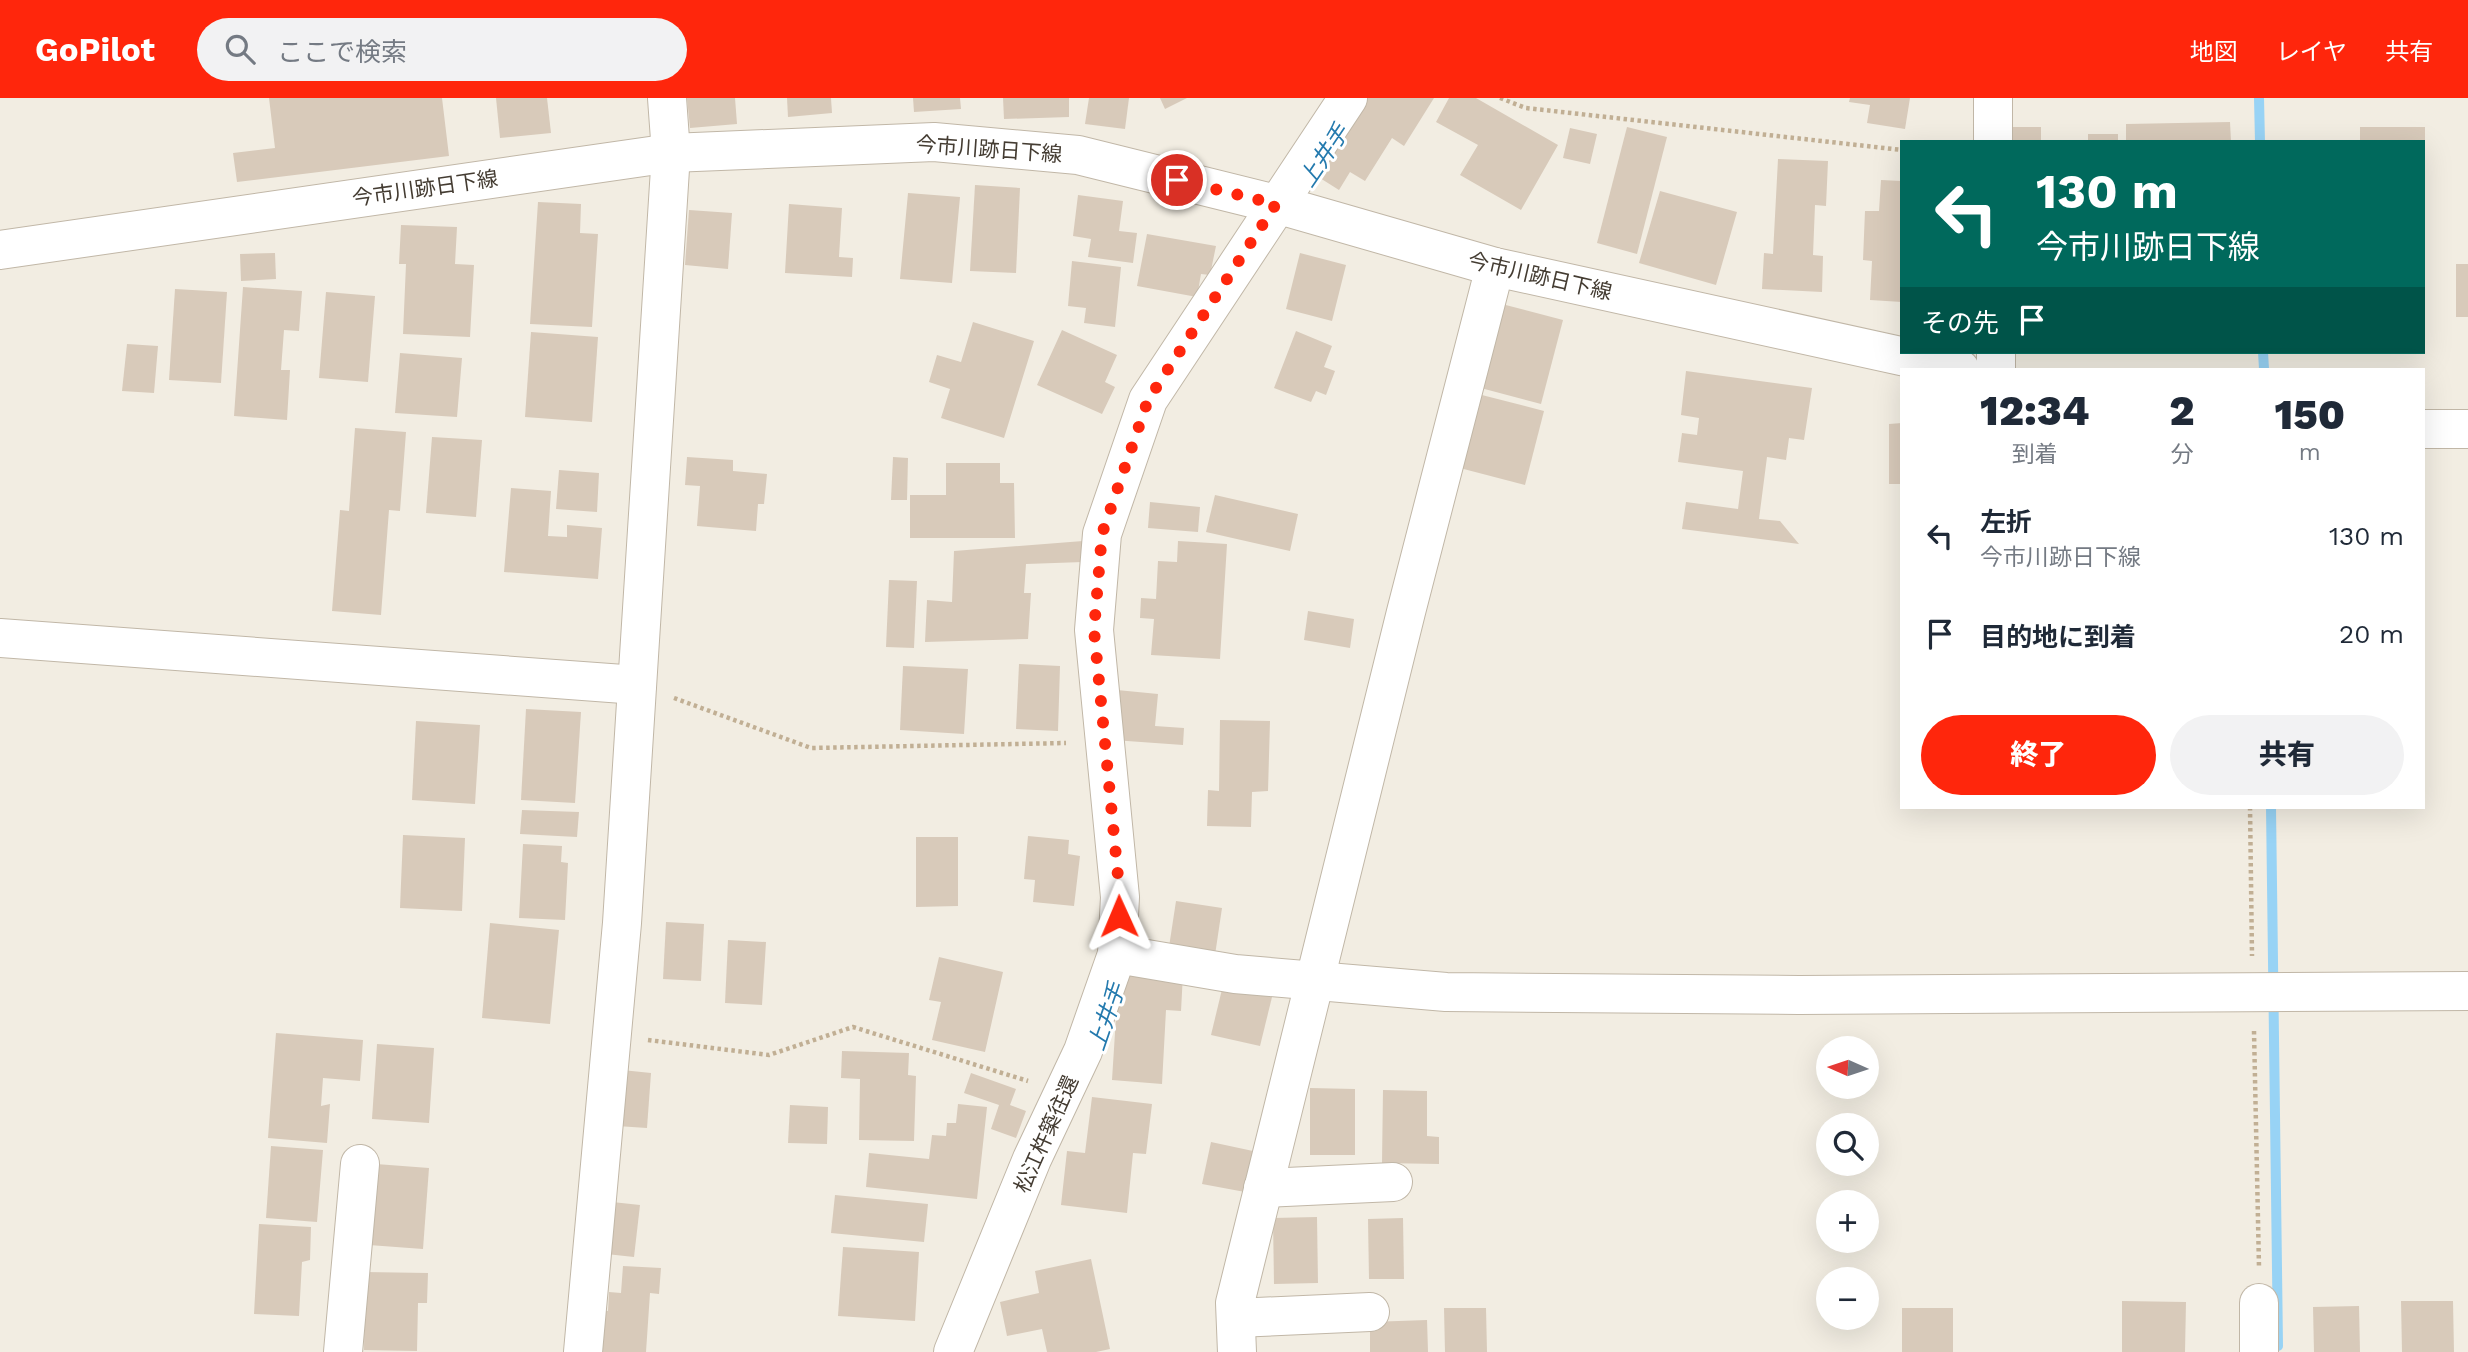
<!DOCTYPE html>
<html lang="ja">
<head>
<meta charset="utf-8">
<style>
  body { margin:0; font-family:"Work Sans","Noto Sans JP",sans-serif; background:#f2f2f3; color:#1f2937; height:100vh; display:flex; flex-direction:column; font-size:26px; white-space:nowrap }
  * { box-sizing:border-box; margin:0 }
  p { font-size:23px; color:#747a83 }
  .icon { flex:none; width:38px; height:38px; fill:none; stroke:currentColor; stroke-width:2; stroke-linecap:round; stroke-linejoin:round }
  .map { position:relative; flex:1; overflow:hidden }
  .side { position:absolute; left:1900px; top:270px; width:525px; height:441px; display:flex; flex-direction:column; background:#fff; border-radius:0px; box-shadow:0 7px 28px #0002 }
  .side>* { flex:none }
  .banner { position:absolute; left:1900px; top:42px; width:525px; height:214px; border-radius:0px; box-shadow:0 7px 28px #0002; background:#00695c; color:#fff; overflow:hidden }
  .needle { width:46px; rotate:273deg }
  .buttons { position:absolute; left:1816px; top:938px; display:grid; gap:14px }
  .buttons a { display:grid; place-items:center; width:63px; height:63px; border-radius:50%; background:#fff; box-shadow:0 7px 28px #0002; font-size:35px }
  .pin { position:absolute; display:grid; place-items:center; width:60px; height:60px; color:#fff; margin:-30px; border:4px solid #fff; border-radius:50%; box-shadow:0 2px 7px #0007 }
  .me { position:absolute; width:77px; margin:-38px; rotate:359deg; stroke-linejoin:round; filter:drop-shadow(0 0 5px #0008) }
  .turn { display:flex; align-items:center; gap:24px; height:147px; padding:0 21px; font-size:32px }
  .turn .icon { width:91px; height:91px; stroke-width:2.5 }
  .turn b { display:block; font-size:49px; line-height:60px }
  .then { display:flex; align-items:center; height:66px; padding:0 21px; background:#0003; gap:14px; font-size:26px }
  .eta { display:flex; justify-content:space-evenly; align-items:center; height:119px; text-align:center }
  .eta b { font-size:42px; font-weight:800; line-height:49px }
  .primary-button { display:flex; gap:14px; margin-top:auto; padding:14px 21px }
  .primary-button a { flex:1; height:80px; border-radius:42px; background:#ff260c; color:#fff; font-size:28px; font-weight:800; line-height:80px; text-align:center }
  .primary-button a+a { background:#f2f2f3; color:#1f2937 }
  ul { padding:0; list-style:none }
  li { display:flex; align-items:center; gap:21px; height:98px; padding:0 21px }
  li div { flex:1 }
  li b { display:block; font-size:26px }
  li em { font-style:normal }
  header { display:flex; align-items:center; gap:42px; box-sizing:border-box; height:98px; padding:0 35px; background:#ff260c; color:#fff }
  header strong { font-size:33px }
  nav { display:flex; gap:38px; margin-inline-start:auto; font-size:24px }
  .search { width:490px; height:63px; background:#f2f2f3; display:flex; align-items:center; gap:18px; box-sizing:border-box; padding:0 24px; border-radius:38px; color:#747a83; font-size:26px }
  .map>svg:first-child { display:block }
</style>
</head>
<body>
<header>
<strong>GoPilot</strong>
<div class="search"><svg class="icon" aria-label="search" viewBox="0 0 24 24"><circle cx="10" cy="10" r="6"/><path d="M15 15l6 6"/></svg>ここで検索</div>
<nav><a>地図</a><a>レイヤ</a><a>共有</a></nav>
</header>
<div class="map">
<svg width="2468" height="1254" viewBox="0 0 2468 1254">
  <rect width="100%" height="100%" fill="#f2ede2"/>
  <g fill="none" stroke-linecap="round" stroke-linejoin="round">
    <!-- stream -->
    <g stroke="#98d3f5" stroke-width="10">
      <path d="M 2259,0 L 2260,44"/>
      <path d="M 2263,254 L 2264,271"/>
      <path d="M 2271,709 L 2278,1248"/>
    </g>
  </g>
  <!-- building -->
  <g fill="#d8caba">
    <path d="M 269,0 L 442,0 L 449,58 L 237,84 L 233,55 L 275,50 Z"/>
    <path d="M 496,0 L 547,0 L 551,35 L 500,40 Z"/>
    <path d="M 687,0 L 735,0 L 737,26 L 690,30 Z"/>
    <path d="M 787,0 L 831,0 L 832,15 L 788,19 Z"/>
    <path d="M 913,0 L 960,0 L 961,11 L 914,14 Z"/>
    <path d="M 1003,0 L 1069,0 L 1069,19 L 1004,21 Z"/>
    <path d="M 1089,0 L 1129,0 L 1125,31 L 1085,26 Z"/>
    <path d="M 1160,0 L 1187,0 L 1165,11 Z"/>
    <path d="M 1357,0 L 1434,0 L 1404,48 L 1392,40 L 1365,83 L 1350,74 L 1339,92 L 1312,75 Z"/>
    <path d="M 1449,0 L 1476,0 L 1558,47 L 1521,112 L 1460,77 L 1478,47 L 1436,24 Z"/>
    <path d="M 1850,0 L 1910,0 L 1905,31 L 1867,25 L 1870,7 L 1849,4 Z"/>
    <path d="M 2230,24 L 2231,44 L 2126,44 L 2126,26 Z"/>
    <path d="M 1627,29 L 1667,39 L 1637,156 L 1597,145 Z"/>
    <rect x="2007" y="29" width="34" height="15"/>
    <rect x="2360" y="29" width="65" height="15"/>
    <path d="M 1570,30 L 1597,36 L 1590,66 L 1563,60 Z"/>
    <rect x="2088" y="36" width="30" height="8"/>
    <path d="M 1778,61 L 1828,63 L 1826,108 L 1815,107 L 1813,157 L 1823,158 L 1822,194 L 1762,191 L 1764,155 L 1773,156 Z"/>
    <path d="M 1881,82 L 1902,83 L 1902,204 L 1870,202 L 1872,163 L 1863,162 L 1865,113 L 1879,113 Z"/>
    <path d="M 975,87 L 1020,90 L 1016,175 L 970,173 Z"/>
    <path d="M 1660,93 L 1737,114 L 1716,187 L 1639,165 Z"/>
    <path d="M 908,95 L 960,99 L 952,185 L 900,181 Z"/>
    <path d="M 1078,97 L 1123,103 L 1119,133 L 1137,135 L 1133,165 L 1088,159 L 1091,141 L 1073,138 Z"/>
    <path d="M 538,104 L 581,106 L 580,135 L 598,136 L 592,229 L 530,226 Z"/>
    <path d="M 789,106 L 842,110 L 839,159 L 853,160 L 852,179 L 785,175 Z"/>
    <path d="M 689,112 L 732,115 L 728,171 L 685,167 Z"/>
    <path d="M 401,127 L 457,129 L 455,166 L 474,167 L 470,239 L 403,236 L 406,166 L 399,166 Z"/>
    <path d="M 1147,136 L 1216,148 L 1210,177 L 1201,176 L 1197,199 L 1137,188 Z"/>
    <path d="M 275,155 L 276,181 L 241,183 L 240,156 Z"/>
    <path d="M 1300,155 L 1346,167 L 1332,223 L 1286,211 Z"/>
    <path d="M 1072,163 L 1121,169 L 1115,229 L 1084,225 L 1086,210 L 1068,208 Z"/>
    <rect x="2456" y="166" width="12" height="53"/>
    <path d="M 243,189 L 302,193 L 299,233 L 284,232 L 281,272 L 290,272 L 287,322 L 234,318 Z"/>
    <path d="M 175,191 L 227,194 L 221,285 L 169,282 Z"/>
    <path d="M 326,194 L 375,198 L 368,284 L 319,280 Z"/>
    <path d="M 1498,205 L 1563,222 L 1541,306 L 1477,289 Z"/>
    <path d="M 973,224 L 1034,243 L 1004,340 L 941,320 L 950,291 L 929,284 L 937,257 L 961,264 Z"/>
    <path d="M 1062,232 L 1117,257 L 1105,284 L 1115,289 L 1102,316 L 1037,287 Z"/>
    <path d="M 1296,233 L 1332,248 L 1324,269 L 1335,273 L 1326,297 L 1316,293 L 1311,304 L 1274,290 Z"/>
    <path d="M 531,234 L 598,239 L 592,324 L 525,319 Z"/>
    <path d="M 127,246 L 158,248 L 154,295 L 122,293 Z"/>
    <path d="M 400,255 L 462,260 L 457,319 L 395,315 Z"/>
    <path d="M 1686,273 L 1812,290 L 1804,342 L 1789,340 L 1786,362 L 1767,359 L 1759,421 L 1780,423 L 1799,446 L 1682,431 L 1686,404 L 1738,411 L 1743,373 L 1678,364 L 1682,335 L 1697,337 L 1699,320 L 1681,317 Z"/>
    <path d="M 1474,295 L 1544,313 L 1525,387 L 1456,369 Z"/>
    <path d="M 1902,325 L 1902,386 L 1889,386 L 1889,326 Z"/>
    <path d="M 355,330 L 406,334 L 400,413 L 389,412 L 381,517 L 332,513 L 340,412 L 349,413 Z"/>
    <path d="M 432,339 L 482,342 L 476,419 L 426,415 Z"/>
    <path d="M 687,359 L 733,362 L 733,373 L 767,376 L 764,406 L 758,406 L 756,433 L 697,428 L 700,388 L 685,387 Z"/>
    <path d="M 893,359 L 908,360 L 907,402 L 891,402 Z"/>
    <path d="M 946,365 L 1000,365 L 1000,385 L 1014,385 L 1015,440 L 910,440 L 910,397 L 946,397 Z"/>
    <path d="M 559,372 L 599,375 L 597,414 L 556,411 Z"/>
    <path d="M 511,390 L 551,393 L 548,438 L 567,439 L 567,427 L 602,430 L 598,481 L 504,474 Z"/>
    <path d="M 1215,397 L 1298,416 L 1290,453 L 1206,434 Z"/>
    <path d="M 1150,404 L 1200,409 L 1198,434 L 1148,430 Z"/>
    <path d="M 1083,443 L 1083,464 L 1026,466 L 1024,495 L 1031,495 L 1028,541 L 925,544 L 927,502 L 952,504 L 954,453 Z"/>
    <path d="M 1178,443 L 1227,446 L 1220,561 L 1151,557 L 1154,521 L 1140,520 L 1141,500 L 1156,501 L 1158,463 L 1177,464 Z"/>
    <path d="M 889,482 L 917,483 L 914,550 L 886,549 Z"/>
    <path d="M 1308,513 L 1354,521 L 1350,550 L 1304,542 Z"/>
    <path d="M 1019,566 L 1060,568 L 1058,633 L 1016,631 Z"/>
    <path d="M 903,568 L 968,571 L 964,636 L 900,632 Z"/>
    <path d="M 1117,592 L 1158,596 L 1155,628 L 1184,630 L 1183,647 L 1113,642 Z"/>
    <path d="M 526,611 L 581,614 L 575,705 L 521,702 Z"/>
    <path d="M 1220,622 L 1270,623 L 1268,693 L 1252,694 L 1251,729 L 1207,728 L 1208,692 L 1219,693 Z"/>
    <path d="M 416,623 L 480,627 L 475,706 L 412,702 Z"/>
    <path d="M 522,712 L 579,714 L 577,739 L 520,736 Z"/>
    <path d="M 403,737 L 465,740 L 462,813 L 400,810 Z"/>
    <path d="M 1028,738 L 1069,742 L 1068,756 L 1080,758 L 1074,808 L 1033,804 L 1035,782 L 1024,781 Z"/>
    <path d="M 916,739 L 958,739 L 958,808 L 916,809 Z"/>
    <path d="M 523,746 L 562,748 L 561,764 L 568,765 L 565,822 L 519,820 Z"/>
    <path d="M 1176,803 L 1222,810 L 1215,857 L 1169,849 Z"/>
    <path d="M 666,824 L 704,826 L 701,883 L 663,881 Z"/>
    <path d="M 490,825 L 559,832 L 550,926 L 482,920 Z"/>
    <path d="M 728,842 L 766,844 L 762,907 L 725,905 Z"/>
    <path d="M 939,859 L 1003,874 L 985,954 L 932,942 L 941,904 L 929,902 Z"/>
    <path d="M 1119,872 L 1183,876 L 1181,913 L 1166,912 L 1162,986 L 1112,982 Z"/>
    <path d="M 1224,883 L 1273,895 L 1260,948 L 1211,937 Z"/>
    <path d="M 276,935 L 363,942 L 360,983 L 323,980 L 321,1008 L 330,1006 L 327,1045 L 268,1040 Z"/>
    <path d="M 377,946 L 434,950 L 429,1025 L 372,1021 Z"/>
    <path d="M 842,953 L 909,955 L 908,977 L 916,978 L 914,1043 L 859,1042 L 860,981 L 841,980 Z"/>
    <path d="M 622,972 L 651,975 L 647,1030 L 617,1028 Z"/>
    <path d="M 971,975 L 1016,991 L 1010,1007 L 1026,1013 L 1016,1040 L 991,1031 L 999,1007 L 964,995 Z"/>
    <path d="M 1310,990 L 1355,991 L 1355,1057 L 1310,1057 Z"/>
    <path d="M 1383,992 L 1427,993 L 1427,1038 L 1439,1039 L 1439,1066 L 1382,1065 Z"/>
    <path d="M 1092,999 L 1152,1006 L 1146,1056 L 1133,1055 L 1127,1115 L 1061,1107 L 1067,1053 L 1085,1055 Z"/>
    <path d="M 958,1006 L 987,1009 L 977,1101 L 866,1089 L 869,1055 L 929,1061 L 932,1037 L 946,1038 L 947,1025 L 956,1025 Z"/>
    <path d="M 790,1007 L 828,1009 L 827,1046 L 788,1045 Z"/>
    <path d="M 1211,1044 L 1253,1053 L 1245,1094 L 1202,1086 Z"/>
    <path d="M 271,1048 L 323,1052 L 317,1124 L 266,1120 Z"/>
    <path d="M 376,1066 L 429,1070 L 423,1151 L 369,1147 Z"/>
    <path d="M 835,1097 L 928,1106 L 924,1144 L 831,1135 Z"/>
    <path d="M 603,1103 L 640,1107 L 634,1159 L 597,1155 Z"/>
    <path d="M 1317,1119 L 1318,1185 L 1274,1186 L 1273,1120 Z"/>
    <path d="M 1403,1120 L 1404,1181 L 1369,1181 L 1368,1121 Z"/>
    <path d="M 259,1126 L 311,1129 L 310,1162 L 302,1164 L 299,1218 L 254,1216 Z"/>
    <path d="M 843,1149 L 919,1154 L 915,1223 L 838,1218 Z"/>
    <path d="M 1091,1161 L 1110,1251 L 1096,1254 L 1047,1254 L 1042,1231 L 1007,1238 L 1000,1204 L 1039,1195 L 1035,1173 Z"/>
    <path d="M 623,1168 L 661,1170 L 659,1196 L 650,1195 L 646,1254 L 598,1254 L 600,1212 L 608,1213 L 609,1194 L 621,1195 Z"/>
    <path d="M 365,1174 L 428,1175 L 427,1205 L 418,1205 L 417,1253 L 364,1252 Z"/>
    <path d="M 2122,1203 L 2186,1204 L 2185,1254 L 2122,1254 Z"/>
    <path d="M 2401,1203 L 2453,1203 L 2454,1254 L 2402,1254 Z"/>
    <path d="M 2359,1208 L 2360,1254 L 2314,1254 L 2313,1209 Z"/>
    <path d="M 1444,1210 L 1486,1210 L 1487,1254 L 1445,1254 Z"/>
    <rect x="1902" y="1210" width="51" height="44"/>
    <path d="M 1427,1222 L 1428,1254 L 1370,1254 L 1370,1224 Z"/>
  </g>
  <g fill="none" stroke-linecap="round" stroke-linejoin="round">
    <defs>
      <g id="minor">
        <path d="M 1993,0 L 1993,44"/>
        <path d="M 1996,254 L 1996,271"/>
        <path d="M 0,540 L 637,587"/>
        <path d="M 1117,856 L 1235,876 L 1446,894 L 1799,897 L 2468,893"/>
        <path d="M 1263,1090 L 1393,1084"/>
        <path d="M 1236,1220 L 1370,1214"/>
        <path d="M 343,1254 L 360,1066"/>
        <path d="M 583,1254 L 622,825 L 671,55 L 667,0"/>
        <path d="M 953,1254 L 1032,1061 L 1083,953 L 1117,856 L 1120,799 L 1094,532 L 1102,436 L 1148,302 L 1348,0"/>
        <path d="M 1237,1254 L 1235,1205 L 1406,514 L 1495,169"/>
        <path d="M 2259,1254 L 2259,1205"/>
      </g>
      <g id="tertiary">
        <path d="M 0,152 L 671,55 L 934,44 L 1078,57 L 1276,106 L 1495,169 L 1960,271"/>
        <path d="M 2424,331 L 2468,331"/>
      </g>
    </defs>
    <!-- minor casing -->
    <use href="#minor" stroke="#c1b7a7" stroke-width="40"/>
    <!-- tertiary casing -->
    <use href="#tertiary" stroke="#c1b7a7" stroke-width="40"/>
    <!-- path -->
    <g stroke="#c1af94" stroke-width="4.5" stroke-dasharray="3.5 3.5" stroke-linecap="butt">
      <path d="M 1500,0 L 1526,10 L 1902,52"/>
      <path d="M 674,600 L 811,650 L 1066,645"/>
      <path d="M 2250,709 L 2252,858"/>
      <path d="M 2254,933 L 2259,1169"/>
      <path d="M 648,942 L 769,957 L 853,929 L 1028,983"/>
    </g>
    <!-- minor -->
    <use href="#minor" stroke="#fff" stroke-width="38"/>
    <!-- tertiary -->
    <use href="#tertiary" stroke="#fff" stroke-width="38"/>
  </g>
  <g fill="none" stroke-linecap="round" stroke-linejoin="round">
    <!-- route -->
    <path stroke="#ff260c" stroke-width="12" stroke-dasharray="0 21.6" d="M 1119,818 L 1120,799 L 1094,532 L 1102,436 L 1148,302 L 1276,106 L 1177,82"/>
  </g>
  <g text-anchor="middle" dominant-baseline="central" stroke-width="6" stroke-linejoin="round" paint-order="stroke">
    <!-- street labels -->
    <g font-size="21" fill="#443c32" stroke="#fff">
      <text transform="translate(989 51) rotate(4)">今市川跡日下線</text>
      <text transform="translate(425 90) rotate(-8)">今市川跡日下線</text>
      <text transform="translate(1540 178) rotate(13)">今市川跡日下線</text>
      <text transform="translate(1046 1036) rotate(-66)">松江杵築往還</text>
    </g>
    <!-- water labels -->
    <g font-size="23" font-style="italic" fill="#247aae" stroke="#fff">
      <text transform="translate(1324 58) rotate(-56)">上井手</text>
      <text transform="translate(1107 919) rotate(-71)">上井手</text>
    </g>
  </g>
</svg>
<div class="buttons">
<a><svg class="needle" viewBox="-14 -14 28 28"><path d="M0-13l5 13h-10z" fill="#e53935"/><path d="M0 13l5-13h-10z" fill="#747a83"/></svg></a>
<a><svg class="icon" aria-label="search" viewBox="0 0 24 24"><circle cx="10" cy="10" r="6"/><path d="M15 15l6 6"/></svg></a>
<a>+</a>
<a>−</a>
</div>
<div class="pin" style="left:1177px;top:82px;background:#d93025"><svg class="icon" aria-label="arrive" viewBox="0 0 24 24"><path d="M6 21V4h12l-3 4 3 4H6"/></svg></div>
<svg class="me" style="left:1119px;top:818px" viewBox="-20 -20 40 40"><path d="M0-17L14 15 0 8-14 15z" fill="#ff260c" stroke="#fff" stroke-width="4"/></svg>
<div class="banner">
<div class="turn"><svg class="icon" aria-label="left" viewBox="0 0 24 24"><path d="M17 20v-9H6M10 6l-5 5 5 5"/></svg><div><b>130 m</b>今市川跡日下線</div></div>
<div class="then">その先<svg class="icon" aria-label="arrive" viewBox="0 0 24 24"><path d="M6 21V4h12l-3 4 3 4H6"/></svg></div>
</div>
<section class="side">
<div class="eta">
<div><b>12:34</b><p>到着</p></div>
<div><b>2</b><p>分</p></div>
<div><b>150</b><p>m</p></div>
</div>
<ul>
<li><svg class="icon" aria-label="left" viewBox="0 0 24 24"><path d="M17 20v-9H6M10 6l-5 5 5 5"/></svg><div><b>左折</b><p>今市川跡日下線</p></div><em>130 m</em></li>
<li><svg class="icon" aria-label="arrive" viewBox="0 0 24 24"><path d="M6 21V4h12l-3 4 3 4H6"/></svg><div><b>目的地に到着</b></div><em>20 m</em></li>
</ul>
<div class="primary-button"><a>終了</a><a>共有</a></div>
</section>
</div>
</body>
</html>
